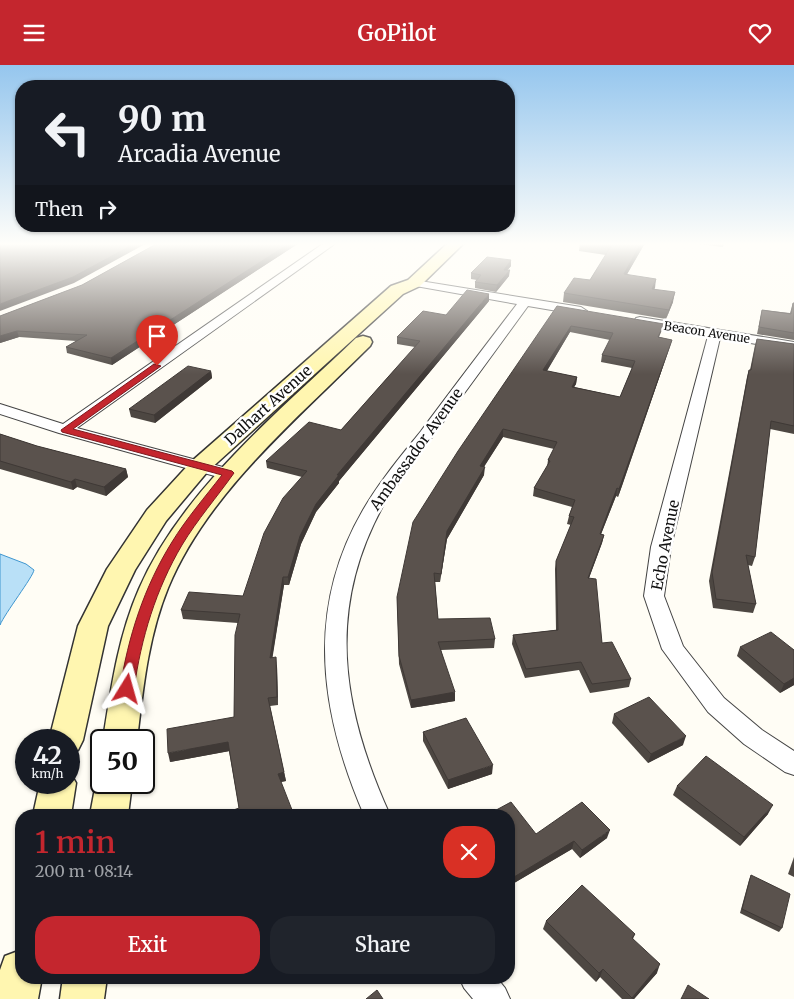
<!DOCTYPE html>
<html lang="en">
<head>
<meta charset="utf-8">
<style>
  body { margin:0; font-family:Merriweather,serif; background:#20242c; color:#f1f3f6; height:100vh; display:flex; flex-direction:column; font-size:19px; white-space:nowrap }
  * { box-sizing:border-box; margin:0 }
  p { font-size:16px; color:#9ea1a6 }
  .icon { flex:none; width:28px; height:28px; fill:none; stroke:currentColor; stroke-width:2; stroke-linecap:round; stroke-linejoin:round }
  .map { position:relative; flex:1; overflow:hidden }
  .sheet { position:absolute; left:15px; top:744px; width:500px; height:175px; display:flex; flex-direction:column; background:#171b24; border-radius:20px; box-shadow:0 1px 4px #0004 }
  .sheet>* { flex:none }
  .banner { position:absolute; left:15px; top:15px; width:500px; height:152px; border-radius:20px; box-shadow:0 1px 4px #0004; background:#171b24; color:#f1f3f6; overflow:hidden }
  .speed { position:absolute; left:15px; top:664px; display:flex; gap:10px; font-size:25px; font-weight:700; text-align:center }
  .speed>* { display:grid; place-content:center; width:65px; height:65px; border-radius:50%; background:#171b24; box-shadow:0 1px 4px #0004; line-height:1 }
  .speed small { font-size:12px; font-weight:400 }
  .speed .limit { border:2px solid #111; border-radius:8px; background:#fff; color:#111 }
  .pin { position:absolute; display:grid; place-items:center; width:42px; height:42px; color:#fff; margin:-51px -21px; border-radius:50% 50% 50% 0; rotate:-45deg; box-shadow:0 0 5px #0007 }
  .pin .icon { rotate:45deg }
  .me { position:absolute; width:55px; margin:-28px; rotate:8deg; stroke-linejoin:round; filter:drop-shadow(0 0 4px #0008) }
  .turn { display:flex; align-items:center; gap:18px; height:105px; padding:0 20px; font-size:22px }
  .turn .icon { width:65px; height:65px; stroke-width:2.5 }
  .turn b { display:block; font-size:35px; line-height:42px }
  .then { display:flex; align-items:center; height:48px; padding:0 20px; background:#0003; gap:10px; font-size:19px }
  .round { display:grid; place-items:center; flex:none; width:52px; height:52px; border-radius:20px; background:#20242c }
  .headline { display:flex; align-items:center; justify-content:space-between; height:85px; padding:0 20px }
  h1 { font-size:30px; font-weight:600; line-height:38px; color:#c4262e }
  .cta { display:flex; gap:10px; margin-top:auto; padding:10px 20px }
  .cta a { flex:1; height:58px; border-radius:20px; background:#c4262e; color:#fff; font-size:20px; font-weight:600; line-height:58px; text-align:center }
  .cta a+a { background:#20242c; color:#f1f3f6 }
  header { display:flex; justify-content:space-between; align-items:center; height:65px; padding:0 20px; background:#c4262e; color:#fff; font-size:22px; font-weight:600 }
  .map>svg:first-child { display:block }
</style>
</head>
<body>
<header><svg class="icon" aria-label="menu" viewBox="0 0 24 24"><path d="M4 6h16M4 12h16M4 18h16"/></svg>GoPilot<svg class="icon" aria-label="heart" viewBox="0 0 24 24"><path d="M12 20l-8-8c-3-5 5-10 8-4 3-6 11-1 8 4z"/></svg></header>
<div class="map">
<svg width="794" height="934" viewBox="0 0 794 934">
  <rect width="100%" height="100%" fill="#fffdf5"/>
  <!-- water -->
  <path fill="#b9e0f7" stroke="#3f96cf" d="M 0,489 L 26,499 L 34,505 C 33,512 5,548 0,560 Z"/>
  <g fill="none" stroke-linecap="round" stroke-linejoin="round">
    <defs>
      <g id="minor">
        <path d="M 324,178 L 336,178 L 77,363 L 234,405 L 237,409 L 234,413 L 228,414 L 222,413 L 59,368 L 0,349 L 0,339 L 63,359 Z"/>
        <path d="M 414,215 L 581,242 L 587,246 L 581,250 L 528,241 L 387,434 C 325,541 341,642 390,750 L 364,750 C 320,648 305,545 363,445 C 379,417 401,391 421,366 C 453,323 485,281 517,239 L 410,220 L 408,218 L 410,216 Z"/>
        <path d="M 640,252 L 794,277 L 794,285 L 720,273 L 671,482 L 664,531 L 683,581 L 724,633 L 762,665 L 794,686 L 794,710 L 785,707 L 744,679 L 708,647 L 662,584 L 644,531 L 651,482 L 708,271 L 636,259 L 634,256 L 636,253 Z"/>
        <path d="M 459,912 L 496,912 L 505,923 L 510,934 L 473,934 L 464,923 Z"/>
      </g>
      <g id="secondary">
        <path d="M 448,178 L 464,178 L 420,221 L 403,229 L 208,406 L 166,456 L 135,505 L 108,561 L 83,675 L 78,685 L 69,688 L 69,675 L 49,675 L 78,561 L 107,504 L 147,445 L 192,396 L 391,221 L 408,215 Z"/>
        <path d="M 363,271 L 370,273 L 372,277 L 370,281 C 298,353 207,428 168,523 C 148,572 143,624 137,675 L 103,675 C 111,624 118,572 139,524 C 182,425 279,347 356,273 Z"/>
        <path d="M 69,706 L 76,718 L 71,750 L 33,750 L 40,718 L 69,718 Z"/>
        <path d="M 101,707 L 101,718 L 132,718 L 128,750 L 90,750 L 96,718 Z"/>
        <path d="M 21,885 L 21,912 L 42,912 L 38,934 L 0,934 L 0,905 L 5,891 Z"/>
        <path d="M 63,912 L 107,912 L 104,934 L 60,934 Z"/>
      </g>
    </defs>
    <!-- minor casing -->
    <use href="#minor" stroke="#444" stroke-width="2"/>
    <!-- secondary casing -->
    <use href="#secondary" stroke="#333" stroke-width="3"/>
    <!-- minor -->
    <use href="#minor" fill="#fff" fill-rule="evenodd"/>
    <!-- secondary -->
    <use href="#secondary" fill="#fff6b0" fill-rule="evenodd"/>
  </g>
  <!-- wall -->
  <g fill="#4d4742" fill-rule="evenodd">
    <path d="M 158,178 L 299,178 L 112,300 L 67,288 L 66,282 L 76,276 L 19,272 L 0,278 L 0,251 L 82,220 Z"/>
    <path d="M 580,178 L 645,178 L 627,209 L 654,224 L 673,237 L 666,254 L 563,237 L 564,228 L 590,215 L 606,190 L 579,186 Z"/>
    <path d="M 690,178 L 724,178 L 723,182 Z"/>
    <path d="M 511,195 L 511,201 L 507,205 L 509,211 L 496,227 L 475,223 L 475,217 L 477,215 L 471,214 L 471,208 Z"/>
    <path d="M 489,236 L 339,416 L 339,418 L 316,447 L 301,479 L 289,520 L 284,520 L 272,593 L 277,601 L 278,640 L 270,641 L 286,716 L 281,717 L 239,743 L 229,686 L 170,697 L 234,652 L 238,558 L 183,554 L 181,545 L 243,531 L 302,412 L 267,403 L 266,396 L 341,365 L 415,282 L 397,279 L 397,272 L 446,250 Z"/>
    <path d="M 793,238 L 794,238 L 794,275 L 757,269 L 762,245 L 790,248 Z"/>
    <path d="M 557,241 L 662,265 L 659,272 L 672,275 L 670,281 L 622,421 L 618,432 L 616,431 L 601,469 L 604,470 L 602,478 L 589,513 L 602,578 L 631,614 L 629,622 L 590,628 L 579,605 L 525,613 L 512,579 L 513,570 L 556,565 L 555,504 L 556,496 L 571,460 L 567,459 L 569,451 L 572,442 L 533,431 L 534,423 L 547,402 L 548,395 L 554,384 L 503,372 L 484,402 L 484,410 L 447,474 L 440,517 L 435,517 L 438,554 L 495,574 L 494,583 L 441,585 L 455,636 L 411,643 L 399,599 L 397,532 ZM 570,267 L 610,275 L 602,290 L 601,297 L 632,303 L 620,332 L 574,322 L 576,319 L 577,312 L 547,306 Z"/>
    <path d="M 757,274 L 794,279 L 794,369 L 770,364 L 755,492 L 752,501 L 748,500 L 756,539 L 753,548 L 713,543 L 709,516 L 747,312 L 749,305 L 750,305 L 755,280 Z"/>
    <path d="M 211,306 L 212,313 L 155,358 L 131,352 L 129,344 Z"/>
    <path d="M 0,369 L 37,381 L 126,404 L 128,412 L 106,431 L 77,422 L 73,425 L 0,404 Z"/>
    <path d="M 740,582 L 794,585 L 794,620 L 780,628 L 737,591 Z"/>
    <path d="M 614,649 L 683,680 L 648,698 L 612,658 Z"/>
    <path d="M 423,667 L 492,709 L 448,724 L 423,676 Z"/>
    <path d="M 677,721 L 768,749 L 740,781 L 673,730 Z"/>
    <path d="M 509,750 L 536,769 L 607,773 L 580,793 L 572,784 L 509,821 Z"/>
    <path d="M 794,792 L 794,812 L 788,809 Z"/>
    <path d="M 751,810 L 782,863 L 779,867 L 740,848 L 749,815 Z"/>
    <path d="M 546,856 L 635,869 L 633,874 L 657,908 L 634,934 L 622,934 L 600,912 L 596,917 L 543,864 Z"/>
  </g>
  <!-- shaded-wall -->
  <g fill="#3f3936">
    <path d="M 136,178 L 147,178 L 74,218 L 0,246 L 0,239 Z"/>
    <path d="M 290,178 L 299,178 L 112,300 L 111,293 Z"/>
    <path d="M 641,178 L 645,178 L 622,218 L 624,209 Z"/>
    <path d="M 511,195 L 511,201 L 503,210 L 504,205 Z"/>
    <path d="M 510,205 L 509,211 L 496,227 L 497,220 Z"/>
    <path d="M 656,214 L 655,223 L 650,233 L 652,224 Z"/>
    <path d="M 675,227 L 673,237 L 666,254 Z"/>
    <path d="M 489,229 L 489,236 L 339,416 L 339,418 L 316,447 L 301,479 L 289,520 L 288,512 L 300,471 L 316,439 L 337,410 Z"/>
    <path d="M 571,261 L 570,267 L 543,312 L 543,305 Z"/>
    <path d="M 17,266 L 19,272 L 0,278 L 0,271 Z"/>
    <path d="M 672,275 L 670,281 L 618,432 L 619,424 Z"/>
    <path d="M 211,306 L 212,313 L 155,358 L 154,350 Z"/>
    <path d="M 577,312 L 576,319 L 570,329 L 572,322 Z"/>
    <path d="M 503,364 L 503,372 L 479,409 L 480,401 Z"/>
    <path d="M 485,402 L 484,410 L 447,474 L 440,517 L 441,509 L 447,466 Z"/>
    <path d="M 126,404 L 128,412 L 106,431 L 104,422 Z"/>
    <path d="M 75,414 L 77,422 L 73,425 L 71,417 Z"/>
    <path d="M 617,423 L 616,431 L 598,477 L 600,469 Z"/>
    <path d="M 604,470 L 602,478 L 586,521 L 588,513 Z"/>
    <path d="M 283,512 L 284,520 L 271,602 L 270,593 Z"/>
    <path d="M 276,592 L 277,601 L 278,640 L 277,632 Z"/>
    <path d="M 794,613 L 794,620 L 780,628 L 784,619 Z"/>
    <path d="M 455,627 L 455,636 L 411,643 L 411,635 Z"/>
    <path d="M 686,671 L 683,680 L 648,698 L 651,689 Z"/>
    <path d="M 228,677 L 230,686 L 170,697 L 168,688 Z"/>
    <path d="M 493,700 L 492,709 L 448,724 L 448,715 Z"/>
    <path d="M 284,707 L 286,716 L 280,717 L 278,709 Z"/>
    <path d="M 773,740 L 768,749 L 740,781 L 744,772 Z"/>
    <path d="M 610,765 L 607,773 L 580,793 L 582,785 Z"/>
    <path d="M 574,776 L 572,784 L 509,821 L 509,815 Z"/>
    <path d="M 660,899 L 657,908 L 634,934 L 632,934 Z"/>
    <path d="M 603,904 L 600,912 L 596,917 L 599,908 Z"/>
  </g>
  <!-- building -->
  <g fill="#5a524d" stroke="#3f3936" fill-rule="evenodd">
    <path d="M 0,178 L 136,178 L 73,212 L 0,239 Z"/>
    <path d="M 158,178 L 290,178 L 111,293 L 66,282 L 87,270 L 17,266 L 0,271 L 0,251 L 82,220 Z"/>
    <path d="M 589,178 L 641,178 L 624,209 L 656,214 L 652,224 L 675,227 L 669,245 L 564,228 L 574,213 L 590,215 L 611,181 Z"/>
    <path d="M 487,192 L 511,195 L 504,205 L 510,205 L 497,220 L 475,217 L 481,210 L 471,208 Z"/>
    <path d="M 467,225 L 489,229 L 337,410 L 339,410 L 316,439 L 300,471 L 288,512 L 283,512 L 270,593 L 276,592 L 277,632 L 268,633 L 284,707 L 278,709 L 294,750 L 220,750 L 239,743 L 228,677 L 168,688 L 167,664 L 234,652 L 235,570 L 240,549 L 181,545 L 189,527 L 243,531 L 264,468 L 283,433 L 307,406 L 266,396 L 309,357 L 341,365 L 420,276 L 397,272 L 423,246 L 446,250 Z"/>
    <path d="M 793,238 L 794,238 L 794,268 L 759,262 L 762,245 L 791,249 Z"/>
    <path d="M 557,241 L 664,259 L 658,272 L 672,275 L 623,413 L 619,424 L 617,423 L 600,469 L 604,470 L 588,513 L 596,514 L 602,578 L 612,577 L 631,614 L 592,619 L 581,597 L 526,604 L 513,570 L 558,565 L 556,496 L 574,452 L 569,451 L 575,435 L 534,423 L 550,396 L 548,395 L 557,377 L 503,364 L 480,401 L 485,402 L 447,466 L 441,509 L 434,508 L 438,554 L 490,553 L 495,574 L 438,577 L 455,627 L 411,635 L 399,591 L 397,532 L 413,457 L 458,386 ZM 571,261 L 613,268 L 602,290 L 635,296 L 620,332 L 572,322 L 577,312 L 543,305 Z"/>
    <path d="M 757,274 L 794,279 L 794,361 L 771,356 L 755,492 L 746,490 L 756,539 L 716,534 L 712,507 L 749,305 L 751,305 Z"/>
    <path d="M 188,301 L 211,306 L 154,350 L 129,344 Z"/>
    <path d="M 0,369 L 37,381 L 126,404 L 104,422 L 75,414 L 71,417 L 0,396 Z"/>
    <path d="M 771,567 L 794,585 L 794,613 L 784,619 L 740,582 Z"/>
    <path d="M 649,632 L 686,671 L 651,689 L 614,649 Z"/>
    <path d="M 466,653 L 493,700 L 448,715 L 423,667 Z"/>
    <path d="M 706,691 L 773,740 L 744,772 L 677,721 Z"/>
    <path d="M 511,737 L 536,769 L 582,737 L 610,765 L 582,785 L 574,776 L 509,815 L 509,750 L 487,750 Z"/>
    <path d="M 751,810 L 790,829 L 782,863 L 742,844 Z"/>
    <path d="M 582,820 L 635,869 L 632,873 L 660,899 L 632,933 L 603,904 L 599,908 L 546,856 Z"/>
    <path d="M 688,920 L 709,934 L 681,934 Z"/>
    <path d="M 377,925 L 383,934 L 366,934 Z"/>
  </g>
  <!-- sky -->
  <linearGradient id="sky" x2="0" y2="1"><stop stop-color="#95c6ee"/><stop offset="0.58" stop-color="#fffefa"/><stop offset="1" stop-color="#fffefa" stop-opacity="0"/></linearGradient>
  <rect width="794" height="309" fill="url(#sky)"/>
  <!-- route -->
  <path fill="#c4262e" stroke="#7f191e" d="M 154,299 L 161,301 L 73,364 L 232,406 L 234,408 C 217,432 197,455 182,480 C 156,524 141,573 134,624 L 132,628 L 127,630 L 122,628 L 120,624 C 128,572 144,522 172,477 C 186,454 205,432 222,410 L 62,367 L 61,365 Z"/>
  <g text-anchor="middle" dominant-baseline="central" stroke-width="5" stroke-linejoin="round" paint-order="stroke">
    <!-- far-street labels -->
    <g font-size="12" fill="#111" stroke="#fff">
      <text transform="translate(707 267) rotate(9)">Beacon Avenue</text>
    </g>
    <!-- street labels -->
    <g font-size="15" fill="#111" stroke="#fff">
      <text transform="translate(268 340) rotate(-42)">Dalhart Avenue</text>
      <text transform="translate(416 384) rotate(-54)">Ambassador Avenue</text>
      <text transform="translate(665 480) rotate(-79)">Echo Avenue</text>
    </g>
  </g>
</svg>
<div class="speed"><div>42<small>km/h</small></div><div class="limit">50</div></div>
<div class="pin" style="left:157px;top:301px;background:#d93025"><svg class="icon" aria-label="arrive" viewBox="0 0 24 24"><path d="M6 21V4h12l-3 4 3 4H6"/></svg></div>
<svg class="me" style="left:127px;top:624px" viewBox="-20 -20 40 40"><path d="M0-17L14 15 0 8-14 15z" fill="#c4262e" stroke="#fff" stroke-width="4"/></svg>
<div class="banner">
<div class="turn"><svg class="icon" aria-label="left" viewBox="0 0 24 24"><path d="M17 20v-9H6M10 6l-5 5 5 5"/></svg><div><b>90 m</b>Arcadia Avenue</div></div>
<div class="then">Then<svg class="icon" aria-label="right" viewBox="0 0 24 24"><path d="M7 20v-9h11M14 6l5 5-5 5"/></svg></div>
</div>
<section class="sheet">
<div class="headline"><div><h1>1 min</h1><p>200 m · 08:14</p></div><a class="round" style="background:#d93025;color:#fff"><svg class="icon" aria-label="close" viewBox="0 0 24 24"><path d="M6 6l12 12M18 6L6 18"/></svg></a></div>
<div class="cta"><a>Exit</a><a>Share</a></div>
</section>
</div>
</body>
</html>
